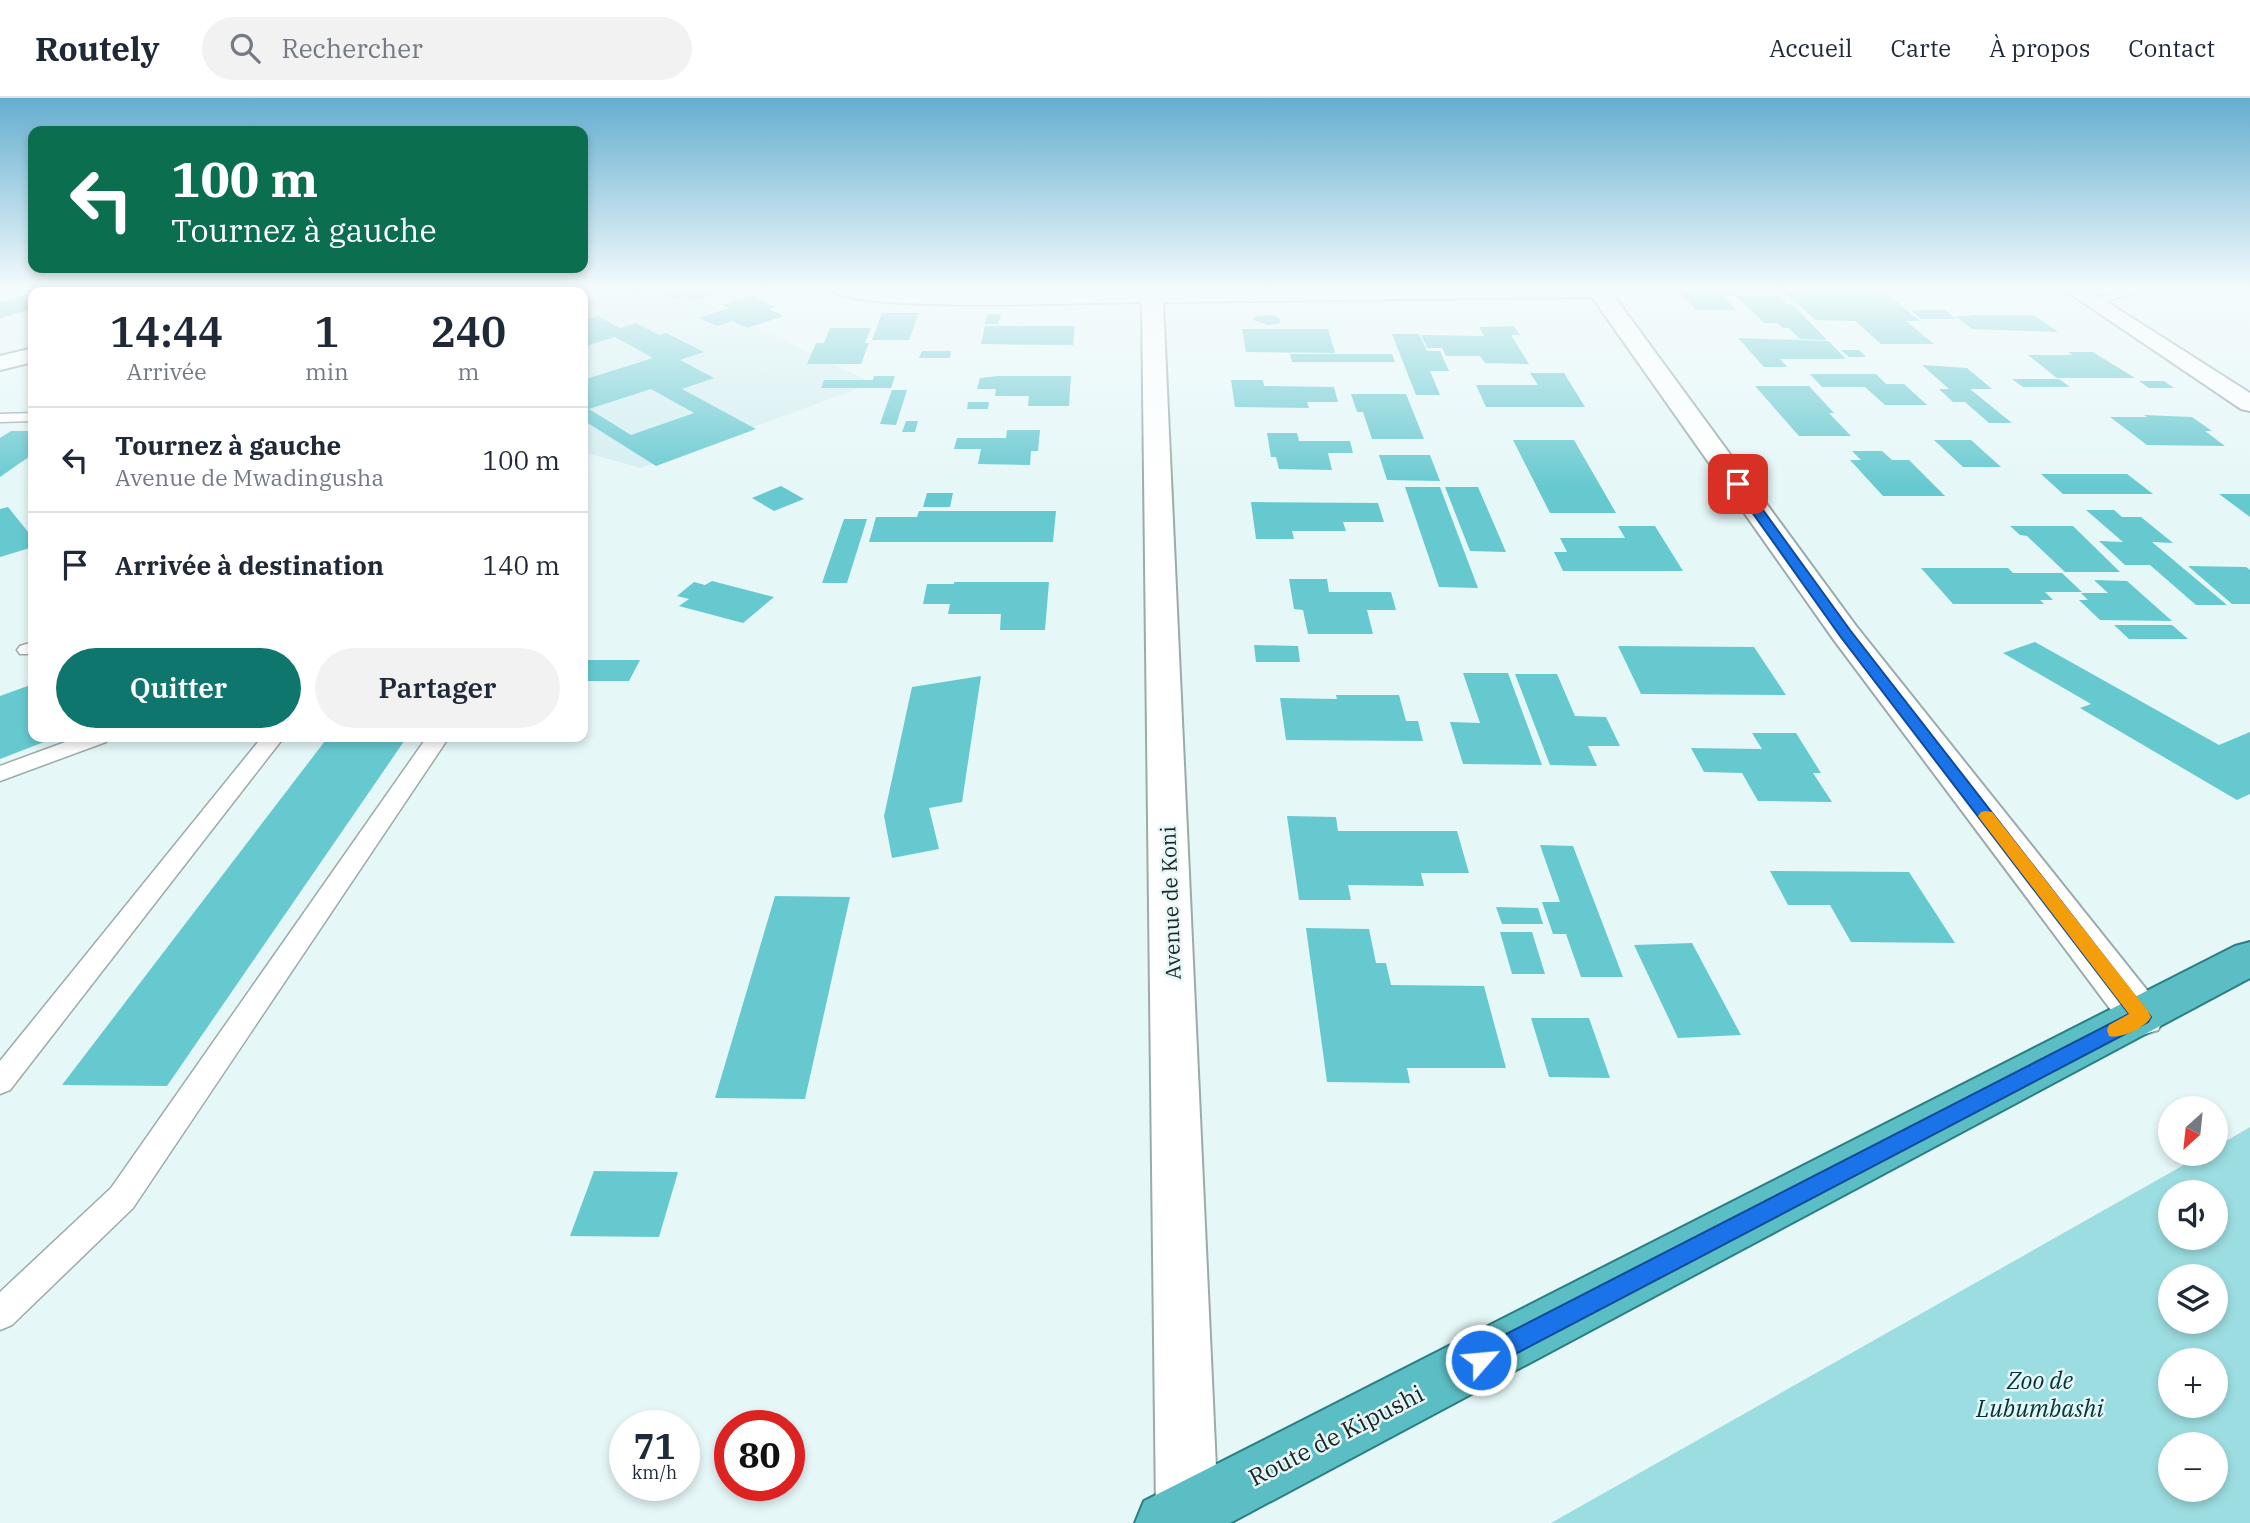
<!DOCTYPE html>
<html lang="fr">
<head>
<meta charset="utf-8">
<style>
  body { margin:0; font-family:"IBM Plex Serif",serif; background:#f2f2f3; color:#1f2937; height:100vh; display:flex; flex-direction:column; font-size:26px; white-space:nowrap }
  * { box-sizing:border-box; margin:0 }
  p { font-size:23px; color:#747a83 }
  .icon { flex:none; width:38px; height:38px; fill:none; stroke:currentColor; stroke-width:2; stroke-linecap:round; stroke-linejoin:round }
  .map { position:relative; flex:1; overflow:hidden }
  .side { position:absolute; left:28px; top:189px; width:560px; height:455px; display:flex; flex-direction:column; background:#fff; border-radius:14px; box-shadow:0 4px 10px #0003 }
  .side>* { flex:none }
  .top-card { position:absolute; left:28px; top:28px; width:560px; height:147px; border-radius:14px; box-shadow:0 4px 10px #0003; background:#0b6e4f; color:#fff; overflow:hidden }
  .needle { width:46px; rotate:207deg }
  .tools { position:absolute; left:2158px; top:998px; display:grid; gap:14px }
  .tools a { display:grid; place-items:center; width:70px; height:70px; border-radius:50%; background:#fff; box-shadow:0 4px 10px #0003; font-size:35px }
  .speed { position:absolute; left:609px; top:1312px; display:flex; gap:14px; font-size:35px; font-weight:700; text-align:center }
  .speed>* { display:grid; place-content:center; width:91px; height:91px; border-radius:50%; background:#fff; box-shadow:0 4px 10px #0003; line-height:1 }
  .speed small { font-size:18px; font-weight:400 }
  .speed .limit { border:10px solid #d22; background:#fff; color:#111 }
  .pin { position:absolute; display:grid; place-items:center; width:60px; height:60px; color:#fff; margin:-30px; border-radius:14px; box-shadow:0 4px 10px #0006 }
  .me { position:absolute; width:77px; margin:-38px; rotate:63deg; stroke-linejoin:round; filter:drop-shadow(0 0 5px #0008) }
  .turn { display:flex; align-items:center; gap:24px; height:147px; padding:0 28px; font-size:32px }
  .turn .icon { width:91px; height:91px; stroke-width:2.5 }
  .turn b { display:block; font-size:49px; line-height:60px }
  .eta { display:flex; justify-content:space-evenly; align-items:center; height:119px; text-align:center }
  .eta b { font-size:42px; font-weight:600; line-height:49px }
  .action { display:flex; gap:14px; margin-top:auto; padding:14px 28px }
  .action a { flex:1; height:80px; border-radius:42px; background:#0f766e; color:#fff; font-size:28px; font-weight:600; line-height:80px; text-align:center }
  .action a+a { background:#f2f2f3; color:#1f2937 }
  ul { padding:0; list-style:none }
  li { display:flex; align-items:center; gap:21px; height:105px; padding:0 28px; border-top:2px solid #e0e1e3 }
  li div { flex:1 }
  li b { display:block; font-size:26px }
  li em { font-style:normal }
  header { display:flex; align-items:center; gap:42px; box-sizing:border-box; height:98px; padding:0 35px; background:#fff; border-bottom:2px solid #e0e1e3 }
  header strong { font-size:33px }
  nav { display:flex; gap:38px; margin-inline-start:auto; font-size:24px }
  .search { width:490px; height:63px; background:#f2f2f3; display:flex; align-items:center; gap:18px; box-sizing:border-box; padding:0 24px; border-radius:38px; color:#747a83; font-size:26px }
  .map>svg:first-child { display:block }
</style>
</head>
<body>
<header>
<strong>Routely</strong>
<div class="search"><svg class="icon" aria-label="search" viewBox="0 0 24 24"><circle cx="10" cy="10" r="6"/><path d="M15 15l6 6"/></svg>Rechercher</div>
<nav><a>Accueil</a><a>Carte</a><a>À propos</a><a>Contact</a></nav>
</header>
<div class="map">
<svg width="2250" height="1425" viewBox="0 0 2250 1425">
  <rect width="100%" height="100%" fill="#e6f7f8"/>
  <!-- built -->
  <path fill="#d3eef0" d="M 524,190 L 674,190 L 873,285 L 641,370 L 583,354 L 583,194 L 508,194 Z"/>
  <!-- green -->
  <path fill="#9cdde1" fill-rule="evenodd" d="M 2250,1029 L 2250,1425 L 1551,1425 L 2205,1055 L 2216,1055 L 2216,1049 ZM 2170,1094 L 2216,1094 L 2216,1139 L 2170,1139 ZM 2170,1178 L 2216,1178 L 2216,1223 L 2170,1223 ZM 2170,1262 L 2216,1262 L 2216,1307 L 2170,1307 ZM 2170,1346 L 2216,1346 L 2216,1391 L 2170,1391 Z"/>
  <!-- building -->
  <g fill="#67c9d0" fill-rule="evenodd">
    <path d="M 108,190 L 193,190 L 200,194 L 113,194 Z"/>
    <path d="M 625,190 L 711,190 L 707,191 L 716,196 L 694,202 L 685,198 L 675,201 L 656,191 L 638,196 Z"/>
    <path d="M 1677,190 L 1729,190 L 1737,197 L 1722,197 L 1736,212 L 1696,212 Z"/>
    <path d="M 1780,190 L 1879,190 L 1920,223 L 1906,223 L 1934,246 L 1881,246 L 1855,223 L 1816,222 Z"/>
    <path d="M 26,197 L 33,198 L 33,211 L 0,220 L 0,204 Z"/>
    <path d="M 752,198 L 776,209 L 769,211 L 784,218 L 747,230 L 733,223 L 717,228 L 699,220 L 729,210 L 722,207 Z"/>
    <path d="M 1736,198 L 1779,198 L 1786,206 L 1792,206 L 1827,242 L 1800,241 L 1788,230 L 1782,230 L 1777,225 L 1764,225 Z"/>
    <path d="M 1911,212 L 1945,212 L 1956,221 L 1921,221 Z"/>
    <path d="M 882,215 L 919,215 L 909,242 L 872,242 Z"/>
    <path d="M 583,216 L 590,221 L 598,218 L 620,230 L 636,225 L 659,237 L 666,235 L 704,254 L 680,262 L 714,280 L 682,291 L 756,331 L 656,368 L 583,322 L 583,282 L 653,260 L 615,239 L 583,249 ZM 651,291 L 694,315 L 631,337 L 589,311 Z"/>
    <path d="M 987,216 L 1001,216 L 998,226 L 985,226 Z"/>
    <path d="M 1266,217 L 1276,218 L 1281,222 L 1278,226 L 1268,227 L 1253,222 L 1256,218 Z"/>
    <path d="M 1969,217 L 2034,217 L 2058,234 L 1972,231 L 1955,218 L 1971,218 Z"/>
    <path d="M 985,228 L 1075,228 L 1073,247 L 981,246 Z"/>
    <path d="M 1514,228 L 1520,237 L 1511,237 L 1529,266 L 1485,265 L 1480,258 L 1446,258 L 1442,250 L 1427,250 L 1421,237 L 1484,238 L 1479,229 Z"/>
    <path d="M 830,230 L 871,230 L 865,245 L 869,245 L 861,266 L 807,266 L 816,245 L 824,245 Z"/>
    <path d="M 1242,231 L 1328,231 L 1335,255 L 1246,254 Z"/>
    <path d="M 1392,236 L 1419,236 L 1427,253 L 1440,253 L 1449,273 L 1430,273 L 1440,297 L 1416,297 Z"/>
    <path d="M 1738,240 L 1828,243 L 1846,261 L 1780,261 L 1787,269 L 1764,269 Z"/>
    <path d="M 1841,252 L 1859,252 L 1866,259 L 1849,259 Z"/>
    <path d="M 922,253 L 951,253 L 950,260 L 919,260 Z"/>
    <path d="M 2068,254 L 2093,254 L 2135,280 L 2057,280 L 2028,257 L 2072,257 Z"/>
    <path d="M 1290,256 L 1392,256 L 1395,264 L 1292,264 Z"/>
    <path d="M 1922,267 L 1967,270 L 1992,291 L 1970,291 L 2012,325 L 1989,325 L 1965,304 L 1953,304 L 1939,291 L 1949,291 Z"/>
    <path d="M 1530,275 L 1564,275 L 1585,309 L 1486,309 L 1476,287 L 1538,287 Z"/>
    <path d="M 1810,276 L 1876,276 L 1886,286 L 1904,286 L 1927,307 L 1885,307 L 1865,289 L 1822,289 Z"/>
    <path d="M 874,278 L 895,278 L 891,290 L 821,290 L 824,282 L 873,282 Z"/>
    <path d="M 998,278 L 1071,278 L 1069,308 L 1028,308 L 1029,298 L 995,298 L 996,291 L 977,291 L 980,280 Z"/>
    <path d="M 2012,281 L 2059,281 L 2070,289 L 2023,289 Z"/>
    <path d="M 1231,282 L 1263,282 L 1264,288 L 1334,289 L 1338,304 L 1307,304 L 1309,310 L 1235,309 Z"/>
    <path d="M 2139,283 L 2164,283 L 2174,290 L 2149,290 Z"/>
    <path d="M 1755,288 L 1809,288 L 1834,315 L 1829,315 L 1851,338 L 1799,338 Z"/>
    <path d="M 892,292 L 907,292 L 896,327 L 880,326 Z"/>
    <path d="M 1351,296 L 1406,296 L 1424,341 L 1372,341 L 1363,314 L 1357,314 Z"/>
    <path d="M 968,304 L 989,304 L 988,311 L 967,311 Z"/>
    <path d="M 2144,317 L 2192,319 L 2212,333 L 2205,333 L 2225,348 L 2147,347 L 2110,319 L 2147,319 Z"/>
    <path d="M 906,323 L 918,323 L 915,334 L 902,334 Z"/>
    <path d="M 1007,332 L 1040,332 L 1038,353 L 1031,353 L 1030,367 L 978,366 L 981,351 L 954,351 L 957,340 L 1006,340 Z"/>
    <path d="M 11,333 L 33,333 L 33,356 L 0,379 L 0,340 Z"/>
    <path d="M 1267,335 L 1297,335 L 1299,343 L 1350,343 L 1353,355 L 1328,355 L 1332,372 L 1279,371 L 1276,359 L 1271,359 Z"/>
    <path d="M 1513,342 L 1574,342 L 1616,415 L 1550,415 Z"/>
    <path d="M 1934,342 L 1971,342 L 2001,369 L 1963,369 Z"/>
    <path d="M 1852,353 L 1882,353 L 1892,362 L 1909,362 L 1945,398 L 1883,398 L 1850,362 L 1861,362 Z"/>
    <path d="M 1379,357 L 1430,357 L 1440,383 L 1387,382 Z"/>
    <path d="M 2041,376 L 2127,376 L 2153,396 L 2063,396 Z"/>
    <path d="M 781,388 L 804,401 L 774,413 L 752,400 Z"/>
    <path d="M 1405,389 L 1440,389 L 1478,490 L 1439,489 Z"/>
    <path d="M 1445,389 L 1478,389 L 1506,454 L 1470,453 Z"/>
    <path d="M 927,395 L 953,395 L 950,409 L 923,409 Z"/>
    <path d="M 2219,396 L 2250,396 L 2250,419 Z"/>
    <path d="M 1251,404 L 1378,405 L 1384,424 L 1343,424 L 1346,433 L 1292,433 L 1294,441 L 1256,441 Z"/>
    <path d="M 8,409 L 33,440 L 33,449 L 0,459 L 0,411 Z"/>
    <path d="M 2086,412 L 2114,412 L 2122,419 L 2141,419 L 2173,445 L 2152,444 L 2227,507 L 2196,507 L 2150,467 L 2125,467 L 2099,443 L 2123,444 Z"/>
    <path d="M 919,413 L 1056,413 L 1053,444 L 869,444 L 876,419 L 917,419 Z"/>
    <path d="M 844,421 L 867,421 L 847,485 L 822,485 Z"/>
    <path d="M 1618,428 L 1655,428 L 1683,473 L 1563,473 L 1554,454 L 1567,454 L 1560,440 L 1625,440 Z"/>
    <path d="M 2010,428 L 2073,428 L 2120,474 L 2065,474 L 2027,438 L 2020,437 Z"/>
    <path d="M 2188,468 L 2246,469 L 2250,472 L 2250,506 L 2232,506 Z"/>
    <path d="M 1921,470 L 2008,470 L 2013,475 L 2062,475 L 2082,494 L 2045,494 L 2053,502 L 2040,502 L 2044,506 L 1953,506 Z"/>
    <path d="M 1289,481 L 1327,481 L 1329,494 L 1391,494 L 1396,512 L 1367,512 L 1373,536 L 1308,536 L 1303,512 L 1294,511 Z"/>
    <path d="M 2094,482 L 2127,483 L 2172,523 L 2100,522 L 2079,502 L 2088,502 L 2081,495 L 2108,495 Z"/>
    <path d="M 712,483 L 774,499 L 743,525 L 679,508 L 689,501 L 677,498 L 694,484 L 705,487 Z"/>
    <path d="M 954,484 L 1049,484 L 1045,532 L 1000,532 L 1001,516 L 948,516 L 950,506 L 923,506 L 927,486 L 954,486 Z"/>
    <path d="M 2114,527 L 2172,527 L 2188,541 L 2129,541 Z"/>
    <path d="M 2035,544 L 2219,647 L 2250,634 L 2250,696 L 2237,702 L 2080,610 L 2091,606 L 2003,555 Z"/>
    <path d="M 1254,547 L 1298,548 L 1300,564 L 1256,564 Z"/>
    <path d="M 1618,548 L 1754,549 L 1786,597 L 1641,596 Z"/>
    <path d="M 583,562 L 640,562 L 629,583 L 583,583 Z"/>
    <path d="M 1463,575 L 1508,575 L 1542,667 L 1463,666 L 1450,624 L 1480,625 Z"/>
    <path d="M 1515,576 L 1557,576 L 1575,618 L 1606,619 L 1620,648 L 1588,648 L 1597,668 L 1550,667 Z"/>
    <path d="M 981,578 L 962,704 L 929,710 L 939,751 L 892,760 L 884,718 L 912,589 Z"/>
    <path d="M 33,586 L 33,639 L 57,639 L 0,661 L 0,598 Z"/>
    <path d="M 1336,597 L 1399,597 L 1406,623 L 1418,623 L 1423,643 L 1286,642 L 1280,600 L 1337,601 Z"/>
    <path d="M 1752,635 L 1796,635 L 1821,675 L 1813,675 L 1832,704 L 1758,703 L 1742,675 L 1704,674 L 1691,650 L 1762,651 Z"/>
    <path d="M 328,639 L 407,639 L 167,988 L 62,987 Z"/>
    <path d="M 1287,718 L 1336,719 L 1338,733 L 1457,733 L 1469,775 L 1421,775 L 1424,788 L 1348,787 L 1351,802 L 1299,802 Z"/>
    <path d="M 1540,747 L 1573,748 L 1623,879 L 1581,879 L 1566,836 L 1553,836 L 1542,804 L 1560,804 Z"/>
    <path d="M 1770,773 L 1909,774 L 1955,845 L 1851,844 L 1830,807 L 1788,807 Z"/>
    <path d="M 775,798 L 850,799 L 805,1001 L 715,1000 Z"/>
    <path d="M 1496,809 L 1538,810 L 1543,826 L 1502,826 Z"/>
    <path d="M 1306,830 L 1369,831 L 1376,865 L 1386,865 L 1391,887 L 1484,888 L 1506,970 L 1407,970 L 1410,985 L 1327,984 Z"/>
    <path d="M 1500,834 L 1532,834 L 1545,876 L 1512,876 Z"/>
    <path d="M 1692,845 L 1741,937 L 1678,940 L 1634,847 Z"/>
    <path d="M 1531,920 L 1589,920 L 1610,980 L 1549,979 Z"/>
    <path d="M 594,1073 L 678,1074 L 659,1139 L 570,1138 Z"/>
  </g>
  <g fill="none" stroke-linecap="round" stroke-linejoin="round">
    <defs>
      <g id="service">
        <path d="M 521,190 L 543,190 L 534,194 L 511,194 Z"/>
        <path d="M 2130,190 L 2148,190 L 2094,207 L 2088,203 Z"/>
        <path d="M 33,315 L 33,323 L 0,324 L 0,316 Z"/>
        <path d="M 33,544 L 33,556 L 20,556 L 17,552 L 20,548 Z"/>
        <path d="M 79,639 L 109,639 L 106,644 L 0,683 L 0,668 Z"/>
        <path d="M 262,639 L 284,639 L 10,992 L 0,996 L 0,963 Z"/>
        <path d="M 427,639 L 449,639 L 133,1110 L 12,1227 L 0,1232 L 0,1194 L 111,1090 Z"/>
      </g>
      <g id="minor">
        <path d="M 297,190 L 334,190 L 331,194 L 294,194 Z"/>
        <path d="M 829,190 L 862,190 L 897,194 L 1608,190 L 1856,528 L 2158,906 L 2165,919 L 2158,932 L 2142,937 L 2126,932 L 1834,542 L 1592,199 L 1163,204 L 1218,1414 L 1214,1425 L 1160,1425 L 1156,1414 L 1142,204 C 1098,204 847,216 829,190 Z"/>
        <path d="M 2062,190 L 2085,190 L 2250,295 L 2250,313 L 2241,311 Z"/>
        <path d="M 33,250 L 33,264 L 0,272 L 0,258 Z"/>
      </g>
      <path id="trunk" d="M 2250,844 L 2250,880 L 1230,1425 L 1135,1425 L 1144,1403 L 2235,848 Z"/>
    </defs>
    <!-- service casing -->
    <use href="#service" stroke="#9babac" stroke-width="3"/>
    <!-- minor casing -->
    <use href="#minor" stroke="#9babac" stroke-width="4"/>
    <!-- trunk casing -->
    <use href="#trunk" stroke="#2b7e83" stroke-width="4"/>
    <!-- service -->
    <use href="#service" fill="#fff" fill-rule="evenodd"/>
    <!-- minor -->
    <use href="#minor" fill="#fff" fill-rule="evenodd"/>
    <!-- trunk -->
    <use href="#trunk" fill="#5bbec4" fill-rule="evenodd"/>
  </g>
  <!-- sky -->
  <linearGradient id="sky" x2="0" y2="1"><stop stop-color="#65aed0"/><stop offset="0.49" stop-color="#f4fbfc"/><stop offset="1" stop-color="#f4fbfc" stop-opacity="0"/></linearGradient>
  <rect width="2250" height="389" fill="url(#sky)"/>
  <!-- route -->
  <path fill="#1a73e8" stroke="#114b97" stroke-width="2" d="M 1734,383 L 1742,383 L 1850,532 L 2151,919 L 2148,924 L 1481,1274 L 1473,1270 L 1469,1262 L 1473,1253 L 2129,916 L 1840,538 L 1732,386 Z"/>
  <!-- slow -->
  <path fill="#f59e0b" d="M 1986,713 L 1992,714 L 2148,913 L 2151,919 C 2145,930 2121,941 2109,938 L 2107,932 L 2109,927 L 2129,916 L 1981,722 L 1978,718 L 1981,714 Z"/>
  <g text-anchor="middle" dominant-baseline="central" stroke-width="5" stroke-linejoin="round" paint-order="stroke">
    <!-- street labels -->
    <g font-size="21" fill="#1f2525" stroke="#e6f7f8">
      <text transform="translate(1170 805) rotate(-92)">Avenue de Koni</text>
    </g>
    <!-- near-park labels -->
    <g font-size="24" font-style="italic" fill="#043639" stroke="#e6f7f8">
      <text x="2040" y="1282">Zoo de<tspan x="2040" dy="28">Lubumbashi</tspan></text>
    </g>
    <!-- near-street labels -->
    <g font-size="24" fill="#1f2525" stroke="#e6f7f8">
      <text transform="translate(1336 1337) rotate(-27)">Route de Kipushi</text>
    </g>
  </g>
</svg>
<div class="tools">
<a><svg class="needle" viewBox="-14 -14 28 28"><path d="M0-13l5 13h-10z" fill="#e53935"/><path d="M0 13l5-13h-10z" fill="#747a83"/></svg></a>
<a><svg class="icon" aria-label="sound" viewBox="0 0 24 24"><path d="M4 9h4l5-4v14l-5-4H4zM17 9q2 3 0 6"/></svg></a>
<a><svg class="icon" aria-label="layers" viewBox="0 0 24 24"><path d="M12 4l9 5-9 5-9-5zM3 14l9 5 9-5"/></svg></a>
<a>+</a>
<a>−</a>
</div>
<div class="speed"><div>71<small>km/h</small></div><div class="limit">80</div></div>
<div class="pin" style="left:1738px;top:386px;background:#d93025"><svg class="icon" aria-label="arrive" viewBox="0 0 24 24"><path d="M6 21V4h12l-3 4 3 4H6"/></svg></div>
<svg class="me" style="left:1481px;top:1262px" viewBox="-20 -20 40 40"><circle r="17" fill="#1a73e8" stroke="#fff" stroke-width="3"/><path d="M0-11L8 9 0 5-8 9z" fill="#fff"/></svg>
<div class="top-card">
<div class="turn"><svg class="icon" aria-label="left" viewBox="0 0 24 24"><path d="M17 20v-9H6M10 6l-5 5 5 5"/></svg><div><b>100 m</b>Tournez à gauche</div></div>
</div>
<section class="side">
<div class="eta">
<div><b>14:44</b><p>Arrivée</p></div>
<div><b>1</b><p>min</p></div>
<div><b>240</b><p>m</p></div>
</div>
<ul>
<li><svg class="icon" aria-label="left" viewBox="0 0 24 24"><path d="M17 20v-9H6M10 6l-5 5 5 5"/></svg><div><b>Tournez à gauche</b><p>Avenue de Mwadingusha</p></div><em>100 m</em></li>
<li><svg class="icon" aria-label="arrive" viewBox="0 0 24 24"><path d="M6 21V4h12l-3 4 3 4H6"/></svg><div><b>Arrivée à destination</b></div><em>140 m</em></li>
</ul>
<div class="action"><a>Quitter</a><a>Partager</a></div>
</section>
</div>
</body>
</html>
